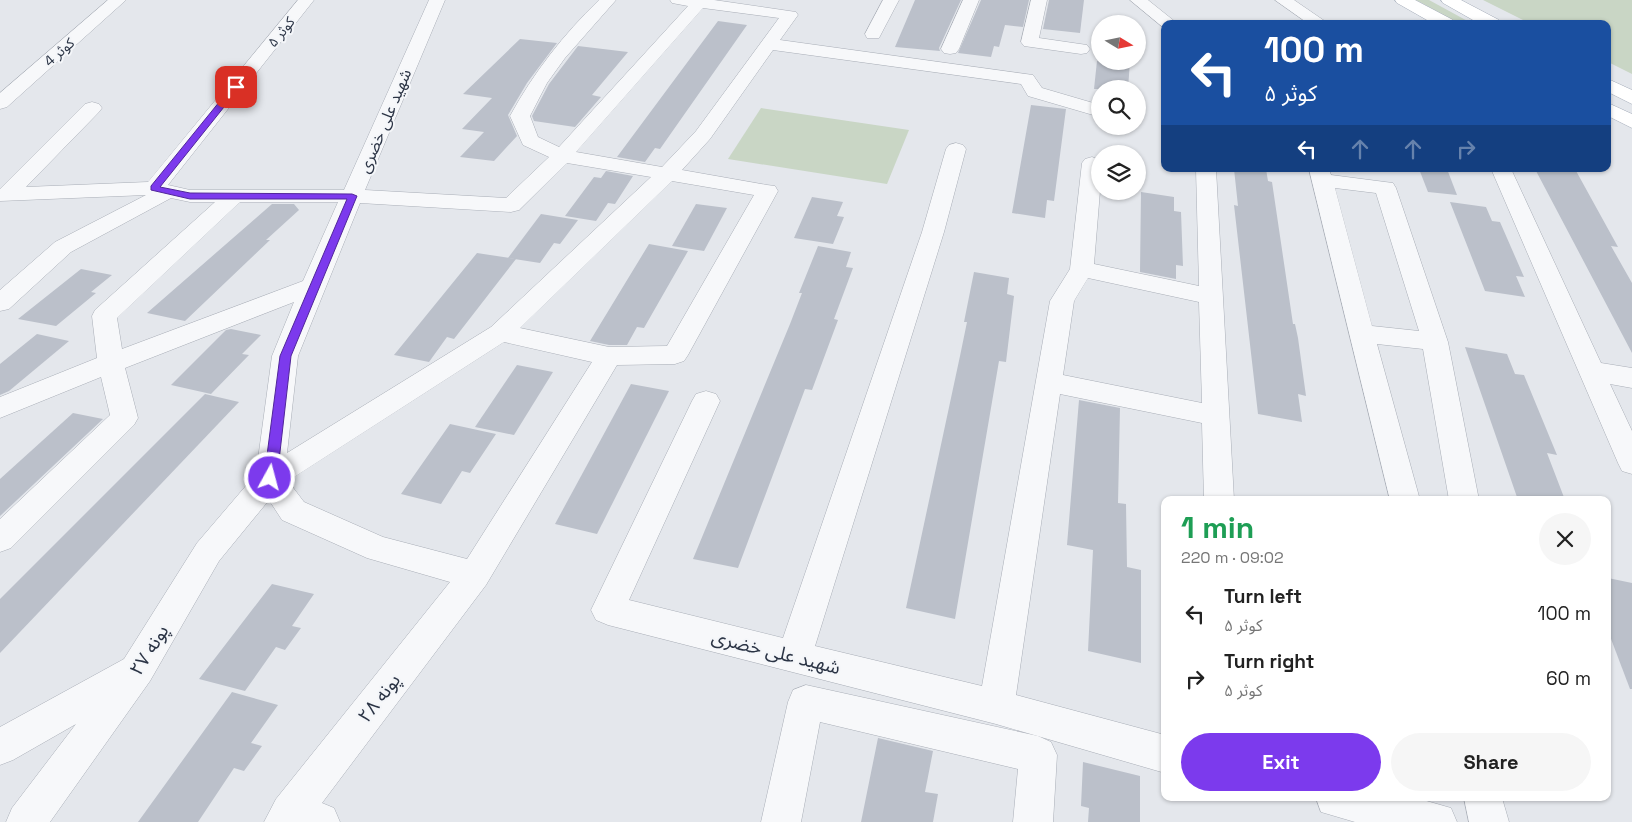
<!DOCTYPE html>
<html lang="en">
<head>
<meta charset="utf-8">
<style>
  body { margin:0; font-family:"Space Grotesk","Noto Sans Arabic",sans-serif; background:#f6f6f6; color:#222; height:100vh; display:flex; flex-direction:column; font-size:19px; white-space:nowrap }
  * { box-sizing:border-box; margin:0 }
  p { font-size:16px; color:#767676 }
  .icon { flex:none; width:28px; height:28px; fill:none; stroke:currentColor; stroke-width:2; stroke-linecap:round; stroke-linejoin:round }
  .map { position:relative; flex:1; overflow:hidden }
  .drawer { position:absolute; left:1161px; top:496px; width:450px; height:305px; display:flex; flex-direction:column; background:#fff; border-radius:10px; box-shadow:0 1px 4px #0004 }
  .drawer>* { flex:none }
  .guide { position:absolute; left:1161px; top:20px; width:450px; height:152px; border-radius:10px; box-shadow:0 1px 4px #0004; background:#1a4fa0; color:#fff; overflow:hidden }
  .needle { width:32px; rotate:100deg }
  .tools { position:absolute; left:1091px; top:15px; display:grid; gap:10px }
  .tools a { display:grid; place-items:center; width:55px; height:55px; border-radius:50%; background:#fff; box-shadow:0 1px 4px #0004; font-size:25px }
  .pin { position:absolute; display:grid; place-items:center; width:42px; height:42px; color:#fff; margin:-21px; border-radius:10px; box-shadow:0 2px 8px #0006 }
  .me { position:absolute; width:55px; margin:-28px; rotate:7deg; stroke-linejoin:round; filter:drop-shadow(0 0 4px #0008) }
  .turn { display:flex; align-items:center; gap:18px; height:105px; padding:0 20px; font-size:22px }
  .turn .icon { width:65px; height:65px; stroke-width:2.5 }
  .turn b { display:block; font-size:35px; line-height:42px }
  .lanes { display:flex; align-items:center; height:48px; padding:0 20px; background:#0003; justify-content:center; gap:25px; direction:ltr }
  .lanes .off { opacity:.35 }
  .round { display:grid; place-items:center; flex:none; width:52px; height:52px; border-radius:26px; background:#f6f6f6 }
  .overview { display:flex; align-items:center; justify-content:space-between; height:85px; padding:0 20px }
  h1 { font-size:30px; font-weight:700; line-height:38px; color:#1e9e55 }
  .primary-button { display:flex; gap:10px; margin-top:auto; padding:10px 20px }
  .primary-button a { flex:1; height:58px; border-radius:30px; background:#7c3aed; color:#fff; font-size:20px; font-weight:700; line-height:58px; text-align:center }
  .primary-button a+a { background:#f6f6f6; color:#222 }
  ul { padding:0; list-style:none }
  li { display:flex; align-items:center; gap:15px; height:65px; padding:0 20px }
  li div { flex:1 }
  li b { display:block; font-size:19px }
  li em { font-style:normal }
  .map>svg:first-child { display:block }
</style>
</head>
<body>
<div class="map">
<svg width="1632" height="822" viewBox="0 0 1632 822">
  <rect width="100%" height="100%" fill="#e4e7ec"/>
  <!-- green -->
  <g fill="#c9d6c5">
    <path d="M 1416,0 L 1429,0 L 1473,24 L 1460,24 Z"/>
    <path d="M 1483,0 L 1632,0 L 1632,74 L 1608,62 L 1608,24 L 1531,24 Z"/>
    <path d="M 761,108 L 909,130 L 887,184 L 728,159 Z"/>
  </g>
  <!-- building -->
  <g fill="#bbc0ca">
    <path d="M 915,0 L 961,0 L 939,48 L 940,51 L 895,47 Z"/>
    <path d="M 981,0 L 1029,0 L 1023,27 L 1005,25 L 999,47 L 994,46 L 991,57 L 958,53 Z"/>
    <path d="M 1049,0 L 1084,0 L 1080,33 L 1043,29 Z"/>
    <path d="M 718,21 L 747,25 L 660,149 L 655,148 L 645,162 L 617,157 Z"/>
    <path d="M 520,39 L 557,43 L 527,83 L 508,115 L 517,136 L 494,161 L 460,157 L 484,132 L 462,129 L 492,98 L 463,94 Z"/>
    <path d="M 578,46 L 628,52 L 592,95 L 601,97 L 575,127 L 534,121 L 532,116 L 549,84 Z"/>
    <path d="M 1097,61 L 1130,61 L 1128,89 L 1094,89 Z"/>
    <path d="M 1031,105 L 1066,109 L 1054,201 L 1047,200 L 1045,218 L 1012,213 Z"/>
    <path d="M 1234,169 L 1266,169 L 1268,181 L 1272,182 L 1293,324 L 1295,324 L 1298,338 L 1306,396 L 1298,394 L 1302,422 L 1258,414 L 1234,205 L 1238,206 Z"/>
    <path d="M 1419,169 L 1447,169 L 1457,195 L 1428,192 Z"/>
    <path d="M 1535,169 L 1575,169 L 1618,247 L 1611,246 L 1632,283 L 1632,353 Z"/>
    <path d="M 606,171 L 633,176 L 615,204 L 608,203 L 596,221 L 565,216 L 594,177 L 601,178 Z"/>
    <path d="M 1141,192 L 1174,197 L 1174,211 L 1181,212 L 1183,266 L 1176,265 L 1176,279 L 1140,272 Z"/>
    <path d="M 812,197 L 843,202 L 837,216 L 844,217 L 833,244 L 794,238 Z"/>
    <path d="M 1450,202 L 1486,207 L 1492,221 L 1500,222 L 1524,277 L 1516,276 L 1525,297 L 1485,291 Z"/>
    <path d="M 272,204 L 294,204 L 299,210 L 266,240 L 270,240 L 185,321 L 147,313 Z"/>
    <path d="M 696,204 L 727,208 L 704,251 L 672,246 Z"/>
    <path d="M 541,214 L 578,220 L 560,244 L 554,243 L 540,263 L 508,258 Z"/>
    <path d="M 649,244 L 688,251 L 644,328 L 637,327 L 627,345 L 609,345 L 590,341 Z"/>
    <path d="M 818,246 L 851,252 L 846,267 L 853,268 L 834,319 L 838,320 L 812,390 L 805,389 L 738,568 L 693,559 L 790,324 L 802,293 L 799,293 Z"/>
    <path d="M 477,253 L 516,259 L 454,339 L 447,337 L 429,362 L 394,355 Z"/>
    <path d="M 81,269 L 112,275 L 91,292 L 96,293 L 56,326 L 18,319 Z"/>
    <path d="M 974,272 L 1009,278 L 1007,294 L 1014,296 L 1006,362 L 999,361 L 955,619 L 906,608 L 960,356 L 967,322 L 964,322 Z"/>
    <path d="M 231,329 L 261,335 L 242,354 L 249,355 L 211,394 L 171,385 L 226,330 Z"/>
    <path d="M 37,334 L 69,341 L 9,391 L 0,395 L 0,364 Z"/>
    <path d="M 1465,347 L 1507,354 L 1515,374 L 1524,375 L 1557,455 L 1547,453 L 1565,500 L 1518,500 Z"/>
    <path d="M 517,365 L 553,372 L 514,435 L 475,427 Z"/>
    <path d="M 631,384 L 669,391 L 597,534 L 555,524 Z"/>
    <path d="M 205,394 L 239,402 L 0,653 L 0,599 Z"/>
    <path d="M 1079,400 L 1120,408 L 1118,503 L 1126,504 L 1127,567 L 1141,570 L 1141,663 L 1088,651 L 1093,550 L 1067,545 Z"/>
    <path d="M 73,413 L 103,419 L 0,516 L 0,479 Z"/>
    <path d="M 450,424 L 496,434 L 470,473 L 462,471 L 441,504 L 401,494 Z"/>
    <path d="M 1608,578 L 1632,583 L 1632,689 L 1630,689 L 1608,631 Z"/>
    <path d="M 272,584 L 314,594 L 292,626 L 301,628 L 285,650 L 276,647 L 245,691 L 199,679 Z"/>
    <path d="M 232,692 L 278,705 L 251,743 L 262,746 L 244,771 L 234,768 L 198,822 L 138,822 Z"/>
    <path d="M 878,738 L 933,751 L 925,792 L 938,794 L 933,822 L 861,822 Z"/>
    <path d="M 1083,762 L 1140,776 L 1140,822 L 1088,822 L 1089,808 L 1081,806 Z"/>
  </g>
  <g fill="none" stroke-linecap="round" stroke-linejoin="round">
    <defs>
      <g id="minor">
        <path d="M 108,0 L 126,0 L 7,107 L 0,109 L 0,93 Z"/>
        <path d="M 298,0 L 314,0 L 168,185 L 190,190 L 344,190 L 429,0 L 445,0 L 365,190 L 506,198 L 549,157 L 523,145 L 510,116 C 534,72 563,35 599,0 L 616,0 L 565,58 L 547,83 L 530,116 L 538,137 L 559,147 L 688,6 L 672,3 L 670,0 L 714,0 L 796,12 L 798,15 L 780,40 L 1033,75 L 1042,88 L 1100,105 L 1100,117 L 1028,96 L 1021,84 L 773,50 L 710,139 L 682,170 L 767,185 L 775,186 L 778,191 L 688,355 L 684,361 L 675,364 L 617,365 L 486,585 L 322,803 L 334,808 L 340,822 L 264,822 L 276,799 L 450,582 L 367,558 L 282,520 L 269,500 L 219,561 L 150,681 L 50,822 L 6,822 L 12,808 L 76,724 L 13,760 L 0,765 L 0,727 L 124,659 L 197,543 L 256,474 L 272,356 L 294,302 L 125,368 L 138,418 L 134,425 L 11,548 L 0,552 L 0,519 L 110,415 L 101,377 L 0,418 L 0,397 L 97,358 L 92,316 L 95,310 L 215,202 L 190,202 L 171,198 L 71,252 L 9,309 L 0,311 L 0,290 L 55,242 L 146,195 L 0,201 L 0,189 L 85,104 L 92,102 L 99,104 L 102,108 L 99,112 L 26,187 L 148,182 ZM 703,8 L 779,18 L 696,131 L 662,167 L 576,152 ZM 567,163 L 651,177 L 491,327 L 287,453 L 298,356 L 360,203 L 511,212 L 519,210 ZM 672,181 L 754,195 L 667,346 L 609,347 L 520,328 ZM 240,202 L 338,202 L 303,281 L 122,349 L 117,318 ZM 504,342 L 592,362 L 467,559 L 383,537 L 304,502 L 288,481 Z"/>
        <path d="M 883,0 L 899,0 L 879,38 L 867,38 L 865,34 Z"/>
        <path d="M 963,0 L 979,0 L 959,49 L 956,53 L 950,54 L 944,53 L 941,49 Z"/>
        <path d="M 1031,0 L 1047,0 L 1039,38 L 1087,45 L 1090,49 L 1087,53 L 1081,54 L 1024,46 L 1021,42 Z"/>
        <path d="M 1130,0 L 1148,0 L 1178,24 L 1165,24 L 1164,28 Z"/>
        <path d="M 1275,0 L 1294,0 L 1329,24 L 1309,24 Z"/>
        <path d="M 956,143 L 963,145 L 966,149 L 944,232 L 815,646 L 982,686 L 1050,301 L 1070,269 L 1082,163 L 1085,159 L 1092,157 L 1100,160 L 1100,191 L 1094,264 L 1199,286 L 1196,169 L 1216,169 L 1234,500 L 1204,500 L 1202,423 L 1060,394 L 1016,695 L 1165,735 L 1165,773 L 996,724 L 608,625 L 596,620 L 591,610 L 692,401 L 696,394 L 706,391 L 716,394 L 720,401 L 629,600 L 783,638 L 922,232 L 946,149 L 949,145 ZM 1088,278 L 1199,302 L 1202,403 L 1063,375 L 1074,301 Z"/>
        <path d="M 1309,169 L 1329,169 L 1331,175 L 1385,182 L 1393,183 L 1396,188 L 1448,342 L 1479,500 L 1449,500 L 1423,349 L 1377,344 L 1420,500 L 1390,500 ZM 1335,188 L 1376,193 L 1419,331 L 1372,326 Z"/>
        <path d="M 1493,169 L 1511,169 L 1512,171 L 1601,363 L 1632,368 L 1632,388 L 1610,384 L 1632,431 L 1632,474 L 1622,471 L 1618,463 L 1492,171 Z"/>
        <path d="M 806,685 L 1038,736 L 1051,742 L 1057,755 L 1053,822 L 1013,822 L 1018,769 L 820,722 L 801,822 L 761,822 L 788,702 L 793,690 Z"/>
        <path d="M 1316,798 L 1416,798 L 1451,808 L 1457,822 L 1355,822 L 1321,812 Z"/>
        <path d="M 1464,798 L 1502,798 L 1509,822 L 1469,822 Z"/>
      </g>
      <g id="major">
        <path d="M 1395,0 L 1415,0 L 1453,20 L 1455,24 L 1434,24 L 1397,3 Z"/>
        <path d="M 1441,0 L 1461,0 L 1499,20 L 1501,24 L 1480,24 L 1443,3 Z"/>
        <path d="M 1608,79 L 1632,90 L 1632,104 L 1608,92 Z"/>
        <path d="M 1608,103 L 1632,114 L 1632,128 L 1608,116 Z"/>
      </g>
    </defs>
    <!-- minor casing -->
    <use href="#minor" stroke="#a9aeb7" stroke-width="1"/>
    <!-- major casing -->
    <use href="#major" stroke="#a3abb8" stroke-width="1"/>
    <!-- minor -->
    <use href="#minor" fill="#f7f8fa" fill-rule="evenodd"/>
    <!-- major -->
    <use href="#major" fill="#fff" fill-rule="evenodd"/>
  </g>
  <!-- route -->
  <path fill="#7c3aed" stroke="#51269a" d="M 233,85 L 240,87 L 160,187 L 190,193 L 352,194 L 357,196 L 291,356 L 277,478 L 275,482 L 266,482 L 264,478 L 280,356 L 347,199 L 190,199 L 151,190 L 151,186 Z"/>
  <g text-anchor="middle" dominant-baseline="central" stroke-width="4" stroke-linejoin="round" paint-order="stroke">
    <!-- far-street labels -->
    <g font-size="14" fill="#2b3445" stroke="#f4f6f9">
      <text transform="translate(281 32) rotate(-51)">کوثر ۵</text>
      <text transform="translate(59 52) rotate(-41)">کوثر 4</text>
    </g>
    <!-- street labels -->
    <g font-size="16" fill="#2b3445" stroke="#f4f6f9">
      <text transform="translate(385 121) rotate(-67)">شهید علی خضری</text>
    </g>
    <!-- near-street labels -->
    <g font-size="19" fill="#2b3445" stroke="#f4f6f9">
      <text transform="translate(149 650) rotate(-58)">پونه ۲۷</text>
      <text transform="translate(776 652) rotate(14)">شهید علی خضری</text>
      <text transform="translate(379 698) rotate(-52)">پونه ۲۸</text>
    </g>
  </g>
</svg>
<div class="tools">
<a><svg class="needle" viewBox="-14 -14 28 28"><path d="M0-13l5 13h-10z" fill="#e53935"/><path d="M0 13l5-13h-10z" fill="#767676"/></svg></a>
<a><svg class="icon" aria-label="search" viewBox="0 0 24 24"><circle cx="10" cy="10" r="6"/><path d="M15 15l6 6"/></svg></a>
<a><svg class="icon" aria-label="layers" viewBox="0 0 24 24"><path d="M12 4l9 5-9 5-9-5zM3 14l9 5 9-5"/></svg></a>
</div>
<div class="pin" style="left:236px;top:87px;background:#d93025"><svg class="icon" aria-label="arrive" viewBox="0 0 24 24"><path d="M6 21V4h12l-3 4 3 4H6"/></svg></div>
<svg class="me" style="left:270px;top:478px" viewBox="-20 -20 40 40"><circle r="17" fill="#7c3aed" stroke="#fff" stroke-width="3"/><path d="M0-11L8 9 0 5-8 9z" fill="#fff"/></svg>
<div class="guide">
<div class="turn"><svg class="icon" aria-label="left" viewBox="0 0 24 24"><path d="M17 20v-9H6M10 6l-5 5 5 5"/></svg><div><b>100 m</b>کوثر ۵</div></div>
<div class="lanes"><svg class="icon" aria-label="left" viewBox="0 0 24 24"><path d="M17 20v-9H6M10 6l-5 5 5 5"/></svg><svg class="icon off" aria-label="ahead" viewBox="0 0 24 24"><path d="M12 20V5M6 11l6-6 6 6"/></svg><svg class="icon off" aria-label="ahead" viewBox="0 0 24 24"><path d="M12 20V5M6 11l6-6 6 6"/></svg><svg class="icon off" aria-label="right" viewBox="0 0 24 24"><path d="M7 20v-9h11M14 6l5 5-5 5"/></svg></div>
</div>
<section class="drawer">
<div class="overview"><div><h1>1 min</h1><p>220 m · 09:02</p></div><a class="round"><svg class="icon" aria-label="close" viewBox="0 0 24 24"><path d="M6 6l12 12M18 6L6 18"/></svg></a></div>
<ul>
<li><svg class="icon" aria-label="left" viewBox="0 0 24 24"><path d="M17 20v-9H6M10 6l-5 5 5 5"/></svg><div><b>Turn left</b><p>کوثر ۵</p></div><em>100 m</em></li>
<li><svg class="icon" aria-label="right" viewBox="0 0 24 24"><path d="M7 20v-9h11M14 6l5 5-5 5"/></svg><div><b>Turn right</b><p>کوثر ۵</p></div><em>60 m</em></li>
</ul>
<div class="primary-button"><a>Exit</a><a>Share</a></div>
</section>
</div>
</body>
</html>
